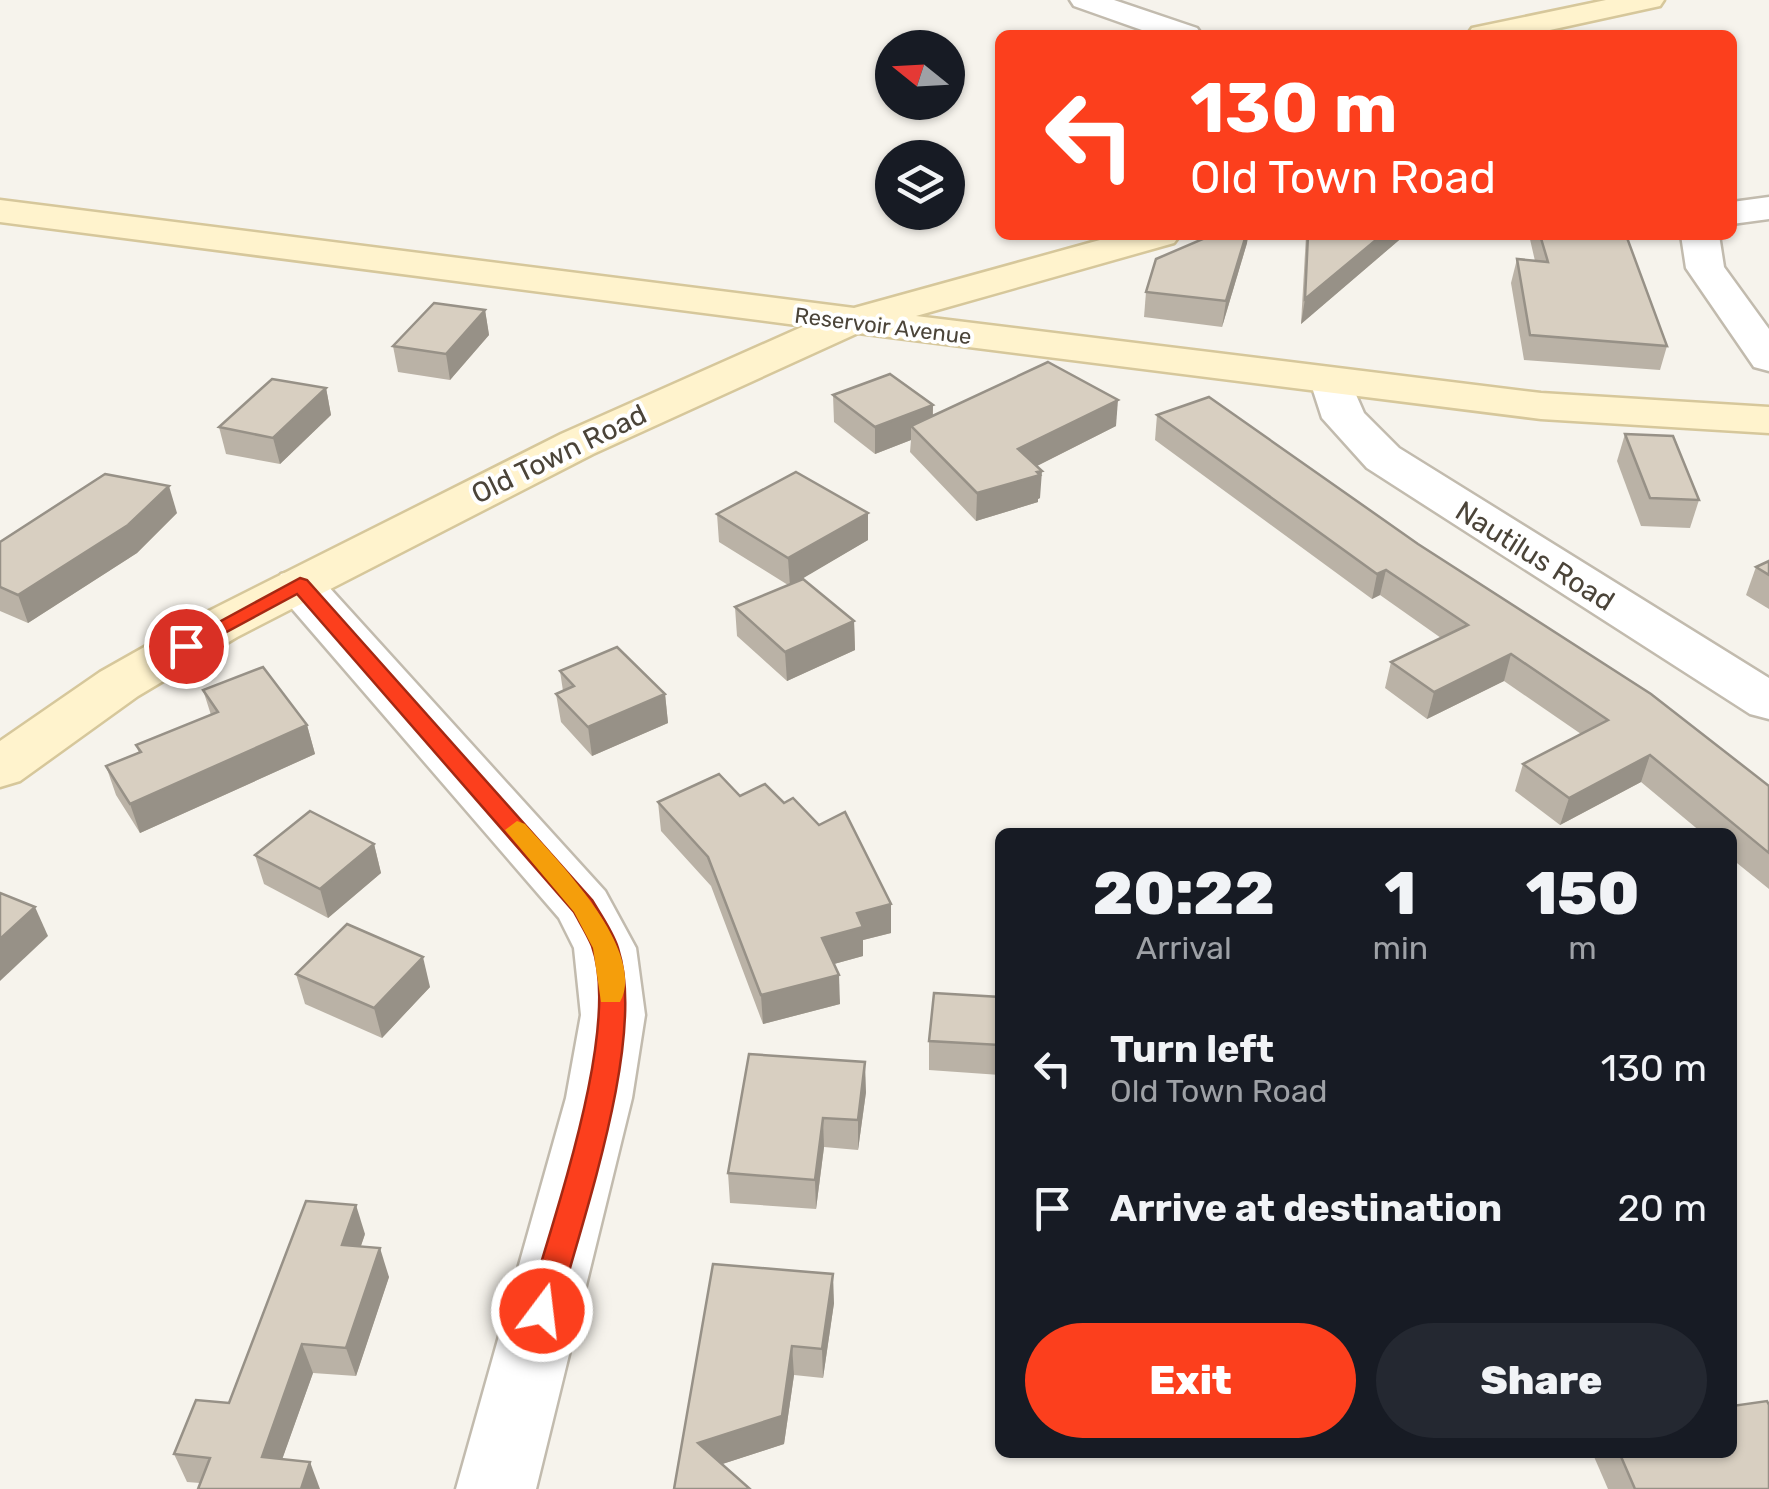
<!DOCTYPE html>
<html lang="en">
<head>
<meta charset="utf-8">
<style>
  body { margin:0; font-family:Rubik,sans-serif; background:#242831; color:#f1f3f6; height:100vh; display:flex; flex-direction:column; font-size:38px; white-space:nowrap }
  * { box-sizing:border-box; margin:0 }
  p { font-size:32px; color:#9ea1a6 }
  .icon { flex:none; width:55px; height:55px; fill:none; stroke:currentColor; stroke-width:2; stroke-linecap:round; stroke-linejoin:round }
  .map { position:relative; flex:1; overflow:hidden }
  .drawer { position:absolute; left:995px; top:828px; width:742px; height:630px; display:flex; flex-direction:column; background:#171b24; border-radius:15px; box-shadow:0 2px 8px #0004 }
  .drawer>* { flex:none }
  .banner { position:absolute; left:995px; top:30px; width:742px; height:210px; border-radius:15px; box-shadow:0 2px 8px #0004; background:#fc3f1d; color:#fff; overflow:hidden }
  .needle { width:65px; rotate:288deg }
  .controls { position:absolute; left:875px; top:30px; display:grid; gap:20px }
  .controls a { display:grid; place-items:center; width:90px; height:90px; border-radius:50%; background:#171b24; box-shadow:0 2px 8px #0004; font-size:50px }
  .pin { position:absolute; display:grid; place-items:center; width:85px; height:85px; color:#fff; margin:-42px; border:5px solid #fff; border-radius:50%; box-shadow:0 2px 10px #0007 }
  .me { position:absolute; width:110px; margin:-55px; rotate:15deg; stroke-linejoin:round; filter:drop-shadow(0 0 8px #0008) }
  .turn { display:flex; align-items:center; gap:35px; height:210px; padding:0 30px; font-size:45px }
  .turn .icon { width:130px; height:130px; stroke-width:2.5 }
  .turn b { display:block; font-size:70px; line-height:85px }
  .eta { display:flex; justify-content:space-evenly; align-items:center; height:170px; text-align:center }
  .eta b { font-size:60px; font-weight:800; line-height:70px }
  .action { display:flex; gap:20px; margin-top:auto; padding:20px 30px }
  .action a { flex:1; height:115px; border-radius:60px; background:#fc3f1d; color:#fff; font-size:40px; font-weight:800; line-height:115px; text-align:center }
  .action a+a { background:#242831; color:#f1f3f6 }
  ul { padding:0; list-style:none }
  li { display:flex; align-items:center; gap:30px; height:140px; padding:0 30px }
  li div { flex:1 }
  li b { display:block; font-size:38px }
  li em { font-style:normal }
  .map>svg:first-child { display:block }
</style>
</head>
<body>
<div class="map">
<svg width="1769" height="1489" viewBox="0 0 1769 1489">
  <rect width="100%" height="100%" fill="#f6f3ec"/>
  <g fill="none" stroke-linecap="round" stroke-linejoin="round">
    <defs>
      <g id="minor">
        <path d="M 1070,0 L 1114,0 L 1197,28 L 1202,35 L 1156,35 L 1074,6 Z"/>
        <path d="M 1769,197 L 1769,219 L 1732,224 L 1732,202 Z"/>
        <path d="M 1681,235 L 1719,235 L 1724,267 L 1769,329 L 1769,371 L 1754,367 L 1686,268 Z"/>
        <path d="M 1331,368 L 1346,372 L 1364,413 L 1399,448 L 1769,678 L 1769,719 L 1750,714 L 1367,468 L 1322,418 L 1310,381 L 1316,372 Z"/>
        <path d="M 299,570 L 317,574 L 605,891 L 636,948 L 645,1015 L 632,1098 L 536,1489 L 456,1489 L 566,1098 L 581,1015 L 574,948 L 559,918 L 281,596 L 274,585 L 281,574 Z"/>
      </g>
      <g id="secondary">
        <path d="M 1606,0 L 1664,0 L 1660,6 L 1527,35 L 1467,35 L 1472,28 Z"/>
        <path d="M 0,200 L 854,308 L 1118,235 L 1180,235 L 1174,243 L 916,316 L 1541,393 L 1769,407 L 1769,433 L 1541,419 L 858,333 L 593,454 L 237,637 L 138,696 L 20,781 L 0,787 L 0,741 L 100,672 L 201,615 L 561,434 L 804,326 L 0,222 Z"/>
      </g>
    </defs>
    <!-- minor casing -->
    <use href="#minor" stroke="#c2bbae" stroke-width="5"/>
    <!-- secondary casing -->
    <use href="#secondary" stroke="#d6c79b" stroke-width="5"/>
    <!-- minor -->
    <use href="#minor" fill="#fff" fill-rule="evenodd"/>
    <!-- secondary -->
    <use href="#secondary" fill="#fff3cd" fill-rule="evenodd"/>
  </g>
  <!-- wall -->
  <g fill="#bab2a6">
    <path d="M 1246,235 L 1248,235 L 1247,243 L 1222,327 L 1144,317 L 1146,292 Z"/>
    <path d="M 1306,235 L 1405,235 L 1301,324 Z"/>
    <path d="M 1529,235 L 1626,235 L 1667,346 L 1660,370 L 1524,360 L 1511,283 L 1517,259 L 1535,261 Z"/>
    <path d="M 485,310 L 489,335 L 450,380 L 398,372 L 393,346 Z"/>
    <path d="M 326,388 L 331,415 L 280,464 L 226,454 L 219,427 Z"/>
    <path d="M 833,395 L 933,405 L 933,415 L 1116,426 L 1037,466 L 1040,498 L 1038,499 L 1038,502 L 976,521 L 910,452 L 911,440 L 875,454 L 834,422 Z"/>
    <path d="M 1157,415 L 1418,544 L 1769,786 L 1769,889 L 1732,859 L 1732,832 L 1701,832 L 1641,782 L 1560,825 L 1515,791 L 1523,764 L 1581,734 L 1504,681 L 1427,719 L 1385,688 L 1391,662 L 1441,638 L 1380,595 L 1372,599 L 1155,440 Z"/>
    <path d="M 1625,434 L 1699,500 L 1690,528 L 1641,526 L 1617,461 Z"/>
    <path d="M 177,513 L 137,553 L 28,623 L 0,611 L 0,542 Z"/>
    <path d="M 868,513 L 868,540 L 797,581 L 854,621 L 855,650 L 787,681 L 737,636 L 735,607 L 788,585 L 719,542 L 717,514 Z"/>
    <path d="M 1769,561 L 1769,609 L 1746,595 L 1756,567 Z"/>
    <path d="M 560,671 L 665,694 L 668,723 L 592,756 L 561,722 L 556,694 L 563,691 Z"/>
    <path d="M 203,690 L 307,725 L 315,754 L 140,833 L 116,795 L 106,766 L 139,753 L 136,745 L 211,715 Z"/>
    <path d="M 740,796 L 891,904 L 891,933 L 863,940 L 863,956 L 834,964 L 840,1004 L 763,1024 L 711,886 L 661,831 L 658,802 Z"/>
    <path d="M 374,844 L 381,873 L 328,918 L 264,884 L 255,855 Z"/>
    <path d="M 296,974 L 430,987 L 382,1038 L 305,1004 Z"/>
    <path d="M 1000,997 L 1000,1075 L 929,1070 L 929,1041 Z"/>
    <path d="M 866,1092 L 858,1150 L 824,1147 L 816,1209 L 730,1203 L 728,1173 Z"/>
    <path d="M 365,1234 L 361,1246 L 389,1277 L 356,1376 L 313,1373 L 282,1459 L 200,1483 L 187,1482 L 174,1454 L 229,1403 Z"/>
    <path d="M 713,1264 L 834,1303 L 823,1378 L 794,1375 L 784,1444 L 722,1464 L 674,1489 Z"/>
    <path d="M 1592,1452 L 1732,1452 L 1769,1489 L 1608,1489 Z"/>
  </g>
  <!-- shaded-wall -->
  <g fill="#979187">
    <path d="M 1246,235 L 1248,235 L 1247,243 L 1222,327 L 1226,301 Z"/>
    <path d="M 1382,235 L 1405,235 L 1301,324 L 1305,299 Z"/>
    <path d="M 485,310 L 489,335 L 450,380 L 446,354 Z"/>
    <path d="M 326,388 L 331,415 L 280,464 L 273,438 Z"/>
    <path d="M 1118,400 L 1116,426 L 1017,476 L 1018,449 Z"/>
    <path d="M 933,405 L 932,432 L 911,426 L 911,440 L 875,454 L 875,427 Z"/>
    <path d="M 1042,471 L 1040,498 L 1038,499 L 1038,502 L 976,521 L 977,493 Z"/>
    <path d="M 169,486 L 177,513 L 137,553 L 28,623 L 18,595 Z"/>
    <path d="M 868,513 L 868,540 L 790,586 L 788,558 Z"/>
    <path d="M 1386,570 L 1380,595 L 1372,599 L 1377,574 Z"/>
    <path d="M 854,621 L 855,650 L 787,681 L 785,652 Z"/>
    <path d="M 1511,654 L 1504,681 L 1427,719 L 1434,692 Z"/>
    <path d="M 665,694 L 668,723 L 592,756 L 588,727 Z"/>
    <path d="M 307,725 L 315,754 L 140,833 L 130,804 Z"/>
    <path d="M 1650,755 L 1641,782 L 1560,825 L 1569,798 Z"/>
    <path d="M 374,844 L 381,873 L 328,918 L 320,889 Z"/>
    <path d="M 891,904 L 891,933 L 863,940 L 863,956 L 823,967 L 822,938 L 857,913 Z"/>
    <path d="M 35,907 L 48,936 L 0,981 L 0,939 Z"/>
    <path d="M 423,957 L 430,987 L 382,1038 L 374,1008 Z"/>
    <path d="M 839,975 L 840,1004 L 763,1024 L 761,995 Z"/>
    <path d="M 865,1062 L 866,1092 L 858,1150 L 858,1120 Z"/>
    <path d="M 823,1118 L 824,1147 L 816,1209 L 815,1180 Z"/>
    <path d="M 356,1205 L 365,1234 L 351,1274 L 342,1245 Z"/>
    <path d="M 380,1248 L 389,1277 L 356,1376 L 346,1348 Z"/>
    <path d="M 833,1274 L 834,1303 L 823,1378 L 822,1349 Z"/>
    <path d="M 302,1344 L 313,1373 L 273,1485 L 262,1457 Z"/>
    <path d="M 792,1346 L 794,1375 L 784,1444 L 701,1471 L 698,1443 Z"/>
    <path d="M 310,1462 L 320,1489 L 301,1489 Z"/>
  </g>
  <!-- building -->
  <g fill="#d8cfc1" stroke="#979187" stroke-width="2.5">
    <path d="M 1212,235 L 1246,235 L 1226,301 L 1146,292 L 1156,259 Z"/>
    <path d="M 1308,235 L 1382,235 L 1305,299 Z"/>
    <path d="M 1540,235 L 1626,235 L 1667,346 L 1530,335 L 1517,259 L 1548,262 Z"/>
    <path d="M 434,303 L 485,310 L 446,354 L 393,346 Z"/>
    <path d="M 1048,362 L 1118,400 L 1018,449 L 1042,471 L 1037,472 L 1040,475 L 977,493 L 911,426 Z"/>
    <path d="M 890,374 L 933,405 L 875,427 L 833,395 Z"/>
    <path d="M 272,379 L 326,388 L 273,438 L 219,427 Z"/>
    <path d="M 1209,397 L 1418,544 L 1651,694 L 1769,786 L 1769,853 L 1650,755 L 1569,798 L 1523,764 L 1608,720 L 1511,654 L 1434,692 L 1391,662 L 1468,625 L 1386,570 L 1377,574 L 1157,415 Z"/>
    <path d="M 1625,434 L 1673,436 L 1699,500 L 1650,498 Z"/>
    <path d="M 796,472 L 868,513 L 788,558 L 717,514 Z"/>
    <path d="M 105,474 L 169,486 L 128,525 L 18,595 L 0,587 L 0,542 Z"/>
    <path d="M 1769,561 L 1769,575 L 1756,567 Z"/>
    <path d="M 803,579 L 854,621 L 785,652 L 735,607 Z"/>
    <path d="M 617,647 L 665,694 L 588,727 L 556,694 L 574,686 L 560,671 Z"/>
    <path d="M 263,667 L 307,725 L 130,804 L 106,766 L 141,752 L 136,745 L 218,712 L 203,690 Z"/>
    <path d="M 719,774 L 740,796 L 765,784 L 784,803 L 793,798 L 819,825 L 845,812 L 891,904 L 857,913 L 863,927 L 822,938 L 839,975 L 761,995 L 708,857 L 658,802 Z"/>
    <path d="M 310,811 L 374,844 L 320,889 L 255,855 Z"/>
    <path d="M 0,893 L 35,907 L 0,939 Z"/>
    <path d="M 347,924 L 423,957 L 374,1008 L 296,974 Z"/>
    <path d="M 934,993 L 1000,997 L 1000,1045 L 929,1041 Z"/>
    <path d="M 749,1054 L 865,1062 L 858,1120 L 823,1118 L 815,1180 L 728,1173 Z"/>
    <path d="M 306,1201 L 356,1205 L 342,1245 L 380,1248 L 346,1348 L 302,1344 L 262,1457 L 310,1462 L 301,1489 L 198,1489 L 210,1458 L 174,1454 L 196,1400 L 229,1403 Z"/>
    <path d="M 713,1264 L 833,1274 L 822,1349 L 792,1346 L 782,1416 L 698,1443 L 750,1489 L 674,1489 Z"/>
    <path d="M 1767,1401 L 1769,1405 L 1769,1489 L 1635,1489 L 1619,1452 L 1732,1452 L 1732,1406 Z"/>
  </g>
  <!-- route -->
  <path fill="#fc3f1d" stroke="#a42913" stroke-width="2.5" d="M 300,578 L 307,580 L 592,900 C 601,915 613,932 618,948 C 647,1038 582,1219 558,1311 L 553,1321 L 542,1325 L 532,1321 L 527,1311 C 551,1223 622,1029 592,946 C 587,934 580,923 574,912 L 297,594 L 193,650 L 186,652 L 175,646 Z"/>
  <!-- slow -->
  <path fill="#f59e0b" d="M 517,821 L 525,824 C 556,859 648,951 620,1002 L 601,1002 L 593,948 L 574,912 L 505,830 Z"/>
  <g text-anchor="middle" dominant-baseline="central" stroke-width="8" stroke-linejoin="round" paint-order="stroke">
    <!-- far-street labels -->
    <g font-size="22" fill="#4b4439" stroke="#fff">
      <text transform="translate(883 326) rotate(7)">Reservoir Avenue</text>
    </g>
    <!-- street labels -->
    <g font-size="28" fill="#4b4439" stroke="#fff">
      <text transform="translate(559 454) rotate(-26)">Old Town Road</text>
      <text transform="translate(1535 556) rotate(32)">Nautilus Road</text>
    </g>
  </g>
</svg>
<div class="controls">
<a><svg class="needle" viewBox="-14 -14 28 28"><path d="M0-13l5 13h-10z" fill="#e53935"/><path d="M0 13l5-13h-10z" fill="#9ea1a6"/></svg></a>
<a><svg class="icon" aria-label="layers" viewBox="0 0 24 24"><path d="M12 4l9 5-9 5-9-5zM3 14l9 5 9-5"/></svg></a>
</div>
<div class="pin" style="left:186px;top:646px;background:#d93025"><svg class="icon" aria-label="arrive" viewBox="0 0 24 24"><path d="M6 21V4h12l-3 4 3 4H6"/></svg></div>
<svg class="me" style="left:542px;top:1311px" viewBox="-20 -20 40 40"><circle r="17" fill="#fc3f1d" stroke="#fff" stroke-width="3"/><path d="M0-11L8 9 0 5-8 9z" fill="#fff"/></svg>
<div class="banner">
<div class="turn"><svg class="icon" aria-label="left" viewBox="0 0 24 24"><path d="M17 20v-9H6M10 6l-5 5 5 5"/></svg><div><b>130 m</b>Old Town Road</div></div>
</div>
<section class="drawer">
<div class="eta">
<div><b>20:22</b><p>Arrival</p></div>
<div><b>1</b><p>min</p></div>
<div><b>150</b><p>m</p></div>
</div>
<ul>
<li><svg class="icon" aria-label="left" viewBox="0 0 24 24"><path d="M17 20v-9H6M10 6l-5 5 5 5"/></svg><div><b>Turn left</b><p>Old Town Road</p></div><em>130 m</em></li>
<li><svg class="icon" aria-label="arrive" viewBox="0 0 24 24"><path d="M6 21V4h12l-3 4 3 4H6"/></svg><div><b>Arrive at destination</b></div><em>20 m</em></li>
</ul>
<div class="action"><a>Exit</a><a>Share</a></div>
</section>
</div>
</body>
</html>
